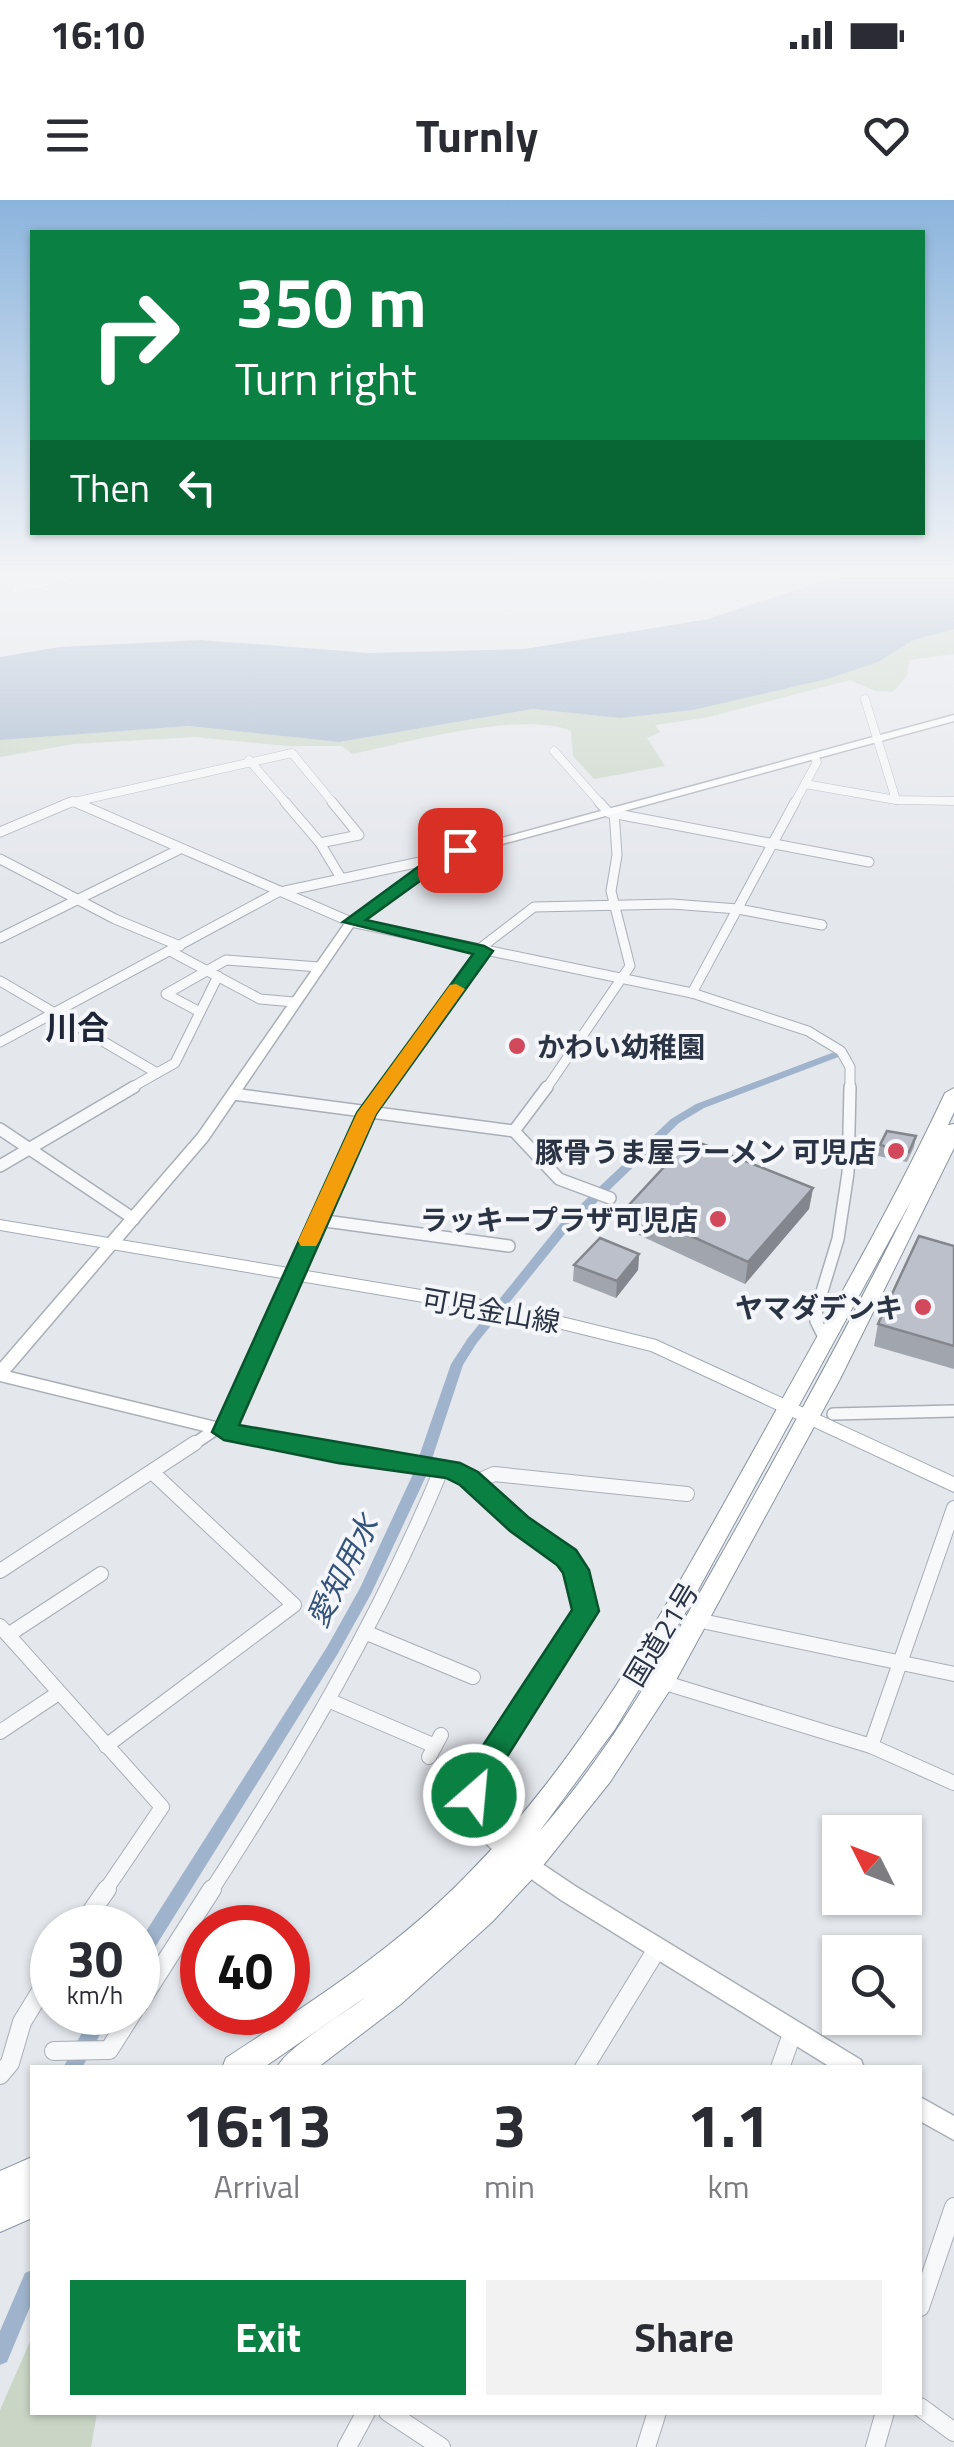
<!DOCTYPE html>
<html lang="en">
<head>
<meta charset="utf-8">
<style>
  body { margin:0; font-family:"Titillium Web","Noto Sans JP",sans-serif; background:#f2f2f3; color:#2b2b33; height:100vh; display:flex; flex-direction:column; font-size:38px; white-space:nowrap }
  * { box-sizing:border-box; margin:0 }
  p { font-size:32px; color:#7c7c81 }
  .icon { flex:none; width:55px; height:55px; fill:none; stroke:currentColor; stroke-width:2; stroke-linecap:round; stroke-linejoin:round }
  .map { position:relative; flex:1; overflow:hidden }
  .side { position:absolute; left:30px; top:1865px; width:892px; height:350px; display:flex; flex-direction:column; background:#fff; border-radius:0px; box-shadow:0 2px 8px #0004 }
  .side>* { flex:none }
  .hud { position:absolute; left:30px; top:30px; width:895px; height:305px; border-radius:0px; box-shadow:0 2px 8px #0004; background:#0b8043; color:#fff; overflow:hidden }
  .needle { width:65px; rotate:312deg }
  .controls { position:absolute; left:822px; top:1615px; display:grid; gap:20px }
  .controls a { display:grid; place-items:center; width:100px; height:100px; border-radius:0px; background:#fff; box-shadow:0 2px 8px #0004; font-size:50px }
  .speed { position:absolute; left:30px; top:1705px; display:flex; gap:20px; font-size:50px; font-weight:700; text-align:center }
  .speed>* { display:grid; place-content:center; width:130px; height:130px; border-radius:50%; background:#fff; box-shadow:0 2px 8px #0004; line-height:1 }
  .speed small { font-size:25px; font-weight:400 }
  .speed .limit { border:15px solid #d22; background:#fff; color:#111 }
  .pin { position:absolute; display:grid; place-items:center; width:85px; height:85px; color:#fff; margin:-42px; border-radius:20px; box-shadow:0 5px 15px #0006 }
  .me { position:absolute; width:110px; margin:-55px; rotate:27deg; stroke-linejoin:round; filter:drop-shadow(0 0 8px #0008) }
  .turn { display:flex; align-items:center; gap:35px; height:210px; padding:0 40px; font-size:45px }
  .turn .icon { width:130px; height:130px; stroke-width:2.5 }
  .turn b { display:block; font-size:70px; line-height:85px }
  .then { display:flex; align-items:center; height:95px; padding:0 40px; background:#0003; gap:20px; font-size:38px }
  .eta { display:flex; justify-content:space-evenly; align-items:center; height:170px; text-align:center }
  .eta b { font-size:60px; font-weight:700; line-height:70px }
  .primary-button { display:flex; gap:20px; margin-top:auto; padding:20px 40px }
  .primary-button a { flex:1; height:115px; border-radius:0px; background:#0b8043; color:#fff; font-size:40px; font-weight:700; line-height:115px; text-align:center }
  .primary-button a+a { background:#f2f2f3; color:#2b2b33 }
  .status { display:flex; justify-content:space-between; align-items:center; height:70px; padding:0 50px; background:#fff; direction:ltr }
  .status svg { height:28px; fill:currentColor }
  header { display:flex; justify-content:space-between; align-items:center; height:130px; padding:0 40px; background:#fff; font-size:45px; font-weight:700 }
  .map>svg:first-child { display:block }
</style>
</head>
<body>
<div class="status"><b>16:10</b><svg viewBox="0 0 49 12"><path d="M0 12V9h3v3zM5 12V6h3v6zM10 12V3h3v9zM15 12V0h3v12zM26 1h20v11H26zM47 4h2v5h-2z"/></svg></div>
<header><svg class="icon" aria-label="menu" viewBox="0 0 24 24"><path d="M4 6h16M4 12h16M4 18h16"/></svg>Turnly<svg class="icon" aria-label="heart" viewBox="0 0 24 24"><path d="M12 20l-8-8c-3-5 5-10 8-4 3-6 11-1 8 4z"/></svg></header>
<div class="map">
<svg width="954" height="2247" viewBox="0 0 954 2247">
  <rect width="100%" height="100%" fill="#e4e7ec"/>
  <!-- green -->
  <g fill="#c9d6c5">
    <path d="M 954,429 L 954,454 L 909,460 L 907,475 L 893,492 L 875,491 L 850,480 L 709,517 L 655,525 L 660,532 L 647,538 L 665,566 L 594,579 L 573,556 L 571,531 C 523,510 405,543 352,554 L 342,546 L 288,546 L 195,537 L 74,544 L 0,557 L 0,540 L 11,538 L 189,526 L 339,542 L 533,509 L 619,518 L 878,462 L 914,440 Z"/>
    <path d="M 32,2137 L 32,2212 L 97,2213 L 91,2247 L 0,2247 L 0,2210 Z"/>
  </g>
  <!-- water -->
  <path fill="#9fb4cc" d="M 840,375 L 954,375 L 954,429 L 914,440 L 878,462 L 827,479 L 693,510 L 619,518 L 533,509 L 339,542 L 189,526 L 0,540 L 0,457 L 60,447 L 201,440 L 369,453 L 525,449 L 708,419 Z"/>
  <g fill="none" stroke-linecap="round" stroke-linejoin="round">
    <!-- canal -->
    <g fill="#9fb4cc" fill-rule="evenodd">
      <path d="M 837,851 L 841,852 L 841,856 L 704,908 L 679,923 L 568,1030 L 476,1144 L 463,1165 L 427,1274 L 371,1394 L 337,1455 L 144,1765 L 138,1767 L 138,1744 L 327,1447 L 360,1388 L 413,1274 L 451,1164 L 468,1138 L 560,1024 L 671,919 L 696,904 Z"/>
      <path d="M 93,1812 L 112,1812 L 82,1868 L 63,1868 Z"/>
      <path d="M 32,2070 L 32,2102 L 7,2162 L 0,2165 L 0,2131 L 25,2073 Z"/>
    </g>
    <defs>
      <g id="street-far4">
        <path d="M 631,375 L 652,379 L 662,375"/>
        <path d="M 16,390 L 73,375"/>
        <path d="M 865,499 L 896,600"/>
        <path d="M 554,551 L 601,604"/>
        <path d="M 249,560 L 287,604"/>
        <path d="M 805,584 L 896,600 L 954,601"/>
        <path d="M 73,601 L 80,604"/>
        <path d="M 65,604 L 292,553 L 334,604"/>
        <path d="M 794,604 L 817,562 L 815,558"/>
      </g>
      <g id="street-far3">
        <path d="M 75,602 L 351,722 L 692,793 L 808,831 L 841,851 L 850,867 L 850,889"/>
        <path d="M 285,602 L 320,643"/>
        <path d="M 332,602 L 359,635 L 320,643 L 341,678"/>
        <path d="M 599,602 L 609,613"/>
        <path d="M 617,614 L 869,662"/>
        <path d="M 0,632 L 71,602"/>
        <path d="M 0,659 L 115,719 L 180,746"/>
        <path d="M 285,691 L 443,657"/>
        <path d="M 0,738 L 178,650"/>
        <path d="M 478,750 L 534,707 L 672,704 L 738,709 L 822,725"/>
        <path d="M 170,751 L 260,799 L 294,802"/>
        <path d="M 0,781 L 157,873 L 129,889"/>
        <path d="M 692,793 L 795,602"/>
        <path d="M 200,812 L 166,794 L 226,760 L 319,767"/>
        <path d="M 0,842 L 280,691"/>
        <path d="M 157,873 L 175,863 L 218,776"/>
        <path d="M 384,889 L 484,751"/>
        <path d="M 546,889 L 630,766 L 611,691 L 617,655 L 614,612"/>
      </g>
      <g id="street-far2">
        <path d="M 233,894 L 514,931 L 559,979 L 610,998"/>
        <path d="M 0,929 L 134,1019"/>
        <path d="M 514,931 L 547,887"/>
        <path d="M 0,966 L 134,887"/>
        <path d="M 318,1020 L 509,1046"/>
        <path d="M 826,1141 L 816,1121 L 817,1108 L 838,1039 L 848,973 L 850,887"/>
        <path d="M 833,1214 L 954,1211"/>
        <path d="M 225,1231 L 367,913 L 386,887"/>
        <path d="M 191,1246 L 216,1229"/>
      </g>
      <g id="street-far1">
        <path d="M 474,1283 L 494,1274 L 687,1294"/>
        <path d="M 0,1371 L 195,1243"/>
        <path d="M 697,1420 L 954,1474"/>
        <path d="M 0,1426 L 162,1607 L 105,1691"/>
        <path d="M 367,1433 L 473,1477"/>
        <path d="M 8,1435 L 101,1374"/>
        <path d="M 662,1482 L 871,1546 L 954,1583"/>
        <path d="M 328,1500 L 435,1546"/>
        <path d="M 0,1532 L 57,1494"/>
        <path d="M 106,1546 L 294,1405 L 152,1272"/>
        <path d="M 871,1546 L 954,1308"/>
        <path d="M 429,1557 L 441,1535"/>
        <path d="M 211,1691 C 299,1555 380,1418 442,1268"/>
      </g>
      <g id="street">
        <path d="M 80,1728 L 107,1689"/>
        <path d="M 138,1805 L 212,1689"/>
        <path d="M 54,1851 L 109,1850 L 133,1812"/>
        <path d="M 584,1868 L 657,1749"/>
        <path d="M 780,1868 L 793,1831"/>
        <path d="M 0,1875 L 10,1863 L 22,1822 L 52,1773"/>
        <path d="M 920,2107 L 954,2007"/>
        <path d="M 920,2207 L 954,2232"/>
        <path d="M 388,2212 L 441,2247"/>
        <path d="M 347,2247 L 366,2212"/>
        <path d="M 646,2247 L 657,2212"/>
        <path d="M 875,2247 L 885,2212"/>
      </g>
      <g id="secondary">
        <path d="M 954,515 L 954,521 L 447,659 L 355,724 L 208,940 L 10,1172 L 269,1235 L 457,1265 L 475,1274 L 525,1319 L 573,1352 L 590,1380 L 595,1411 L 494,1569 L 484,1595 L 486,1618 L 514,1645 L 575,1686 L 861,1860 L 864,1868 L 832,1868 L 561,1700 L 500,1657 L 470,1628 L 464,1595 L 479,1559 L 577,1410 L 572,1381 L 561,1362 L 513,1329 L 463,1282 L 448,1275 L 269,1247 L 0,1181 L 0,1163 L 198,934 L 347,720 L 439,655 Z"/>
        <path d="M 920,1897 L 954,1916 L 954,1940 L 920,1921 Z"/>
      </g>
      <path id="primary" d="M 0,1020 L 517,1106 L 656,1140 L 954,1277 L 954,1292 L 651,1151 L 517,1118 L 0,1030 Z"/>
      <g id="highway">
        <path d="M 954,888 L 954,912 L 948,925 L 954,924 L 954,948 L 840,1179 L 675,1482 L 610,1582 L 533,1678 L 492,1722 L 401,1804 L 317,1868 L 277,1868 C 284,1849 348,1811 367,1796 L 263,1868 L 222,1868 L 226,1858 C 310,1803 396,1748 466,1676 C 592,1549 677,1387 764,1232 C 826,1120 891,1009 945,893 ZM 912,999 C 856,1112 795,1223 733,1334 C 674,1438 618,1542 539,1632 L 615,1529 L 687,1410 Z"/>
        <path d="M 32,1957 L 32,2018 L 0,2032 L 0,1971 Z"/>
      </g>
    </defs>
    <!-- street-far4 casing -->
    <use href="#street-far4" stroke="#a9aeb7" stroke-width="9"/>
    <!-- street-far3 casing -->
    <use href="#street-far3" stroke="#a9aeb7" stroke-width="11"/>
    <!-- street-far2 casing -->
    <use href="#street-far2" stroke="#a9aeb7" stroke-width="14"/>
    <!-- street-far1 casing -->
    <use href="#street-far1" stroke="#a9aeb7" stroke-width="16"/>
    <!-- street casing -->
    <use href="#street" stroke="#a9aeb7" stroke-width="20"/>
    <!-- secondary casing -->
    <use href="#secondary" stroke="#a9aeb7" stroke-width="3"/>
    <!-- primary casing -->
    <use href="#primary" stroke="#a3abb8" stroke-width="2"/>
    <!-- highway casing -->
    <use href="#highway" stroke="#8b94a3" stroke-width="2"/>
    <!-- street-far4 -->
    <use href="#street-far4" stroke="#f7f8fa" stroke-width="8"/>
    <!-- street-far3 -->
    <use href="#street-far3" stroke="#f7f8fa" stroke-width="9"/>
    <!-- street-far2 -->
    <use href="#street-far2" stroke="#f7f8fa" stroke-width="11"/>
    <!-- street-far1 -->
    <use href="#street-far1" stroke="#f7f8fa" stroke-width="14"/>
    <!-- street -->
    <use href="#street" stroke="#f7f8fa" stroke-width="18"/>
    <!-- secondary -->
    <use href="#secondary" fill="#fff" fill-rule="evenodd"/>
    <!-- primary -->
    <use href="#primary" fill="#fff" fill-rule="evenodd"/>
    <!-- highway -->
    <use href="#highway" fill="#fff" fill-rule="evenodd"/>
  </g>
  <!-- wall -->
  <g fill="#a1a5ae">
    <path d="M 916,936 L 914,947 L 907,962 L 878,956 L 880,945 Z"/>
    <path d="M 813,988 L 809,1009 L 745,1084 L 626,1029 L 627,1007 Z"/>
    <path d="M 954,1046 L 954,1169 L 874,1146 L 878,1124 Z"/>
    <path d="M 639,1054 L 638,1070 L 616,1098 L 573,1081 L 574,1065 Z"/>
  </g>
  <!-- shaded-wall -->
  <g fill="#83868d">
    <path d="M 813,988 L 809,1009 L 745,1084 L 748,1062 Z"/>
    <path d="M 639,1054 L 638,1070 L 616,1098 L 617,1081 Z"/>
  </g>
  <!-- building -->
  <g fill="#bbc0ca" stroke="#83868d" stroke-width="2.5">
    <path d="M 887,931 L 916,936 L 909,952 L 880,945 Z"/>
    <path d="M 690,939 L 813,988 L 748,1062 L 627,1007 Z"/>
    <path d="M 919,1036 L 954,1046 L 954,1146 L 878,1124 Z"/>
    <path d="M 600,1038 L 639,1054 L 617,1081 L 574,1065 Z"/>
  </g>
  <!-- sky -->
  <linearGradient id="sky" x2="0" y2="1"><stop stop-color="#8bb4dd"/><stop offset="0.54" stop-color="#f3f4f6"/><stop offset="1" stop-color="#f3f4f6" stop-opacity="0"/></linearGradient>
  <rect width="954" height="690" fill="url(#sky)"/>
  <!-- route -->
  <path fill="#0b8043" stroke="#07532c" stroke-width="2.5" d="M 460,645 L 468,650 L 449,660 L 366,720 L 484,746 L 493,751 L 376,914 L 239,1225 L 460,1263 L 478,1272 L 528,1317 L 576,1350 L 589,1370 L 599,1411 L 498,1571 L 485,1604 L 474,1608 L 464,1604 L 460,1595 L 476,1556 L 572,1410 L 563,1373 L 557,1365 L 510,1331 L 460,1285 L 446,1278 L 338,1263 L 224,1240 L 212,1232 L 357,913 L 473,754 L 343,722 L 437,653 Z"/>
  <!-- slow -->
  <path fill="#f59e0b" d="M 456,784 L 465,789 L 376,914 L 319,1041 L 316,1046 L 301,1046 L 298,1041 L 357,913 L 450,785 Z"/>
  <!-- markers -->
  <g fill="#d1495b" stroke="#f4f6f9" stroke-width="4">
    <circle cx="517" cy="846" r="10"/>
    <circle cx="896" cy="951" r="10"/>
    <circle cx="718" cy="1019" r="10"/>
    <circle cx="923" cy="1107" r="10"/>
  </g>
  <g text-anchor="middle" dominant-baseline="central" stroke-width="8" stroke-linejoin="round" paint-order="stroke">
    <!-- poi labels -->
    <g font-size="28" font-weight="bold" fill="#2b3445" stroke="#f4f6f9" text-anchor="end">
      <text x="537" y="846" text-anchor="start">かわい幼稚園</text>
      <text x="876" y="951">豚骨うま屋ラーメン 可児店</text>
      <text x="698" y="1019">ラッキープラザ可児店</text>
      <text x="903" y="1107">ヤマダデンキ</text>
    </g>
    <!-- street labels -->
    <g font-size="28" fill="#2b3445" stroke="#f4f6f9">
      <text transform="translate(491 1110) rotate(10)">可児金山線</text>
      <text transform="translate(661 1434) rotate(-59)">国道21号</text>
    </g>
    <!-- water labels -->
    <g font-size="30" font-style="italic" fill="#34527a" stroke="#f4f6f9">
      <text transform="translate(342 1371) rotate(-63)">愛知用水</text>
    </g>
    <!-- quarter labels -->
    <g font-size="32" font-weight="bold" fill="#1d2536" stroke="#f4f6f9">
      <text x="77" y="827">川合</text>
    </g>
  </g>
</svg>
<div class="controls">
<a><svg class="needle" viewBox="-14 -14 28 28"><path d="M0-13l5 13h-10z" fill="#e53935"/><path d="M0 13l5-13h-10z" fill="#7c7c81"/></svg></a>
<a><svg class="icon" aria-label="search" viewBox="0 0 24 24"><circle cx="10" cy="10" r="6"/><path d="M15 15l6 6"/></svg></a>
</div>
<div class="speed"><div>30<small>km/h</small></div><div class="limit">40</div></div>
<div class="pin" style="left:460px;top:650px;background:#d93025"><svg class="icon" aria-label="arrive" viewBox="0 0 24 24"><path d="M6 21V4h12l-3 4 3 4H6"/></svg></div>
<svg class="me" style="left:474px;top:1595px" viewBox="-20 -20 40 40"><circle r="17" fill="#0b8043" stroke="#fff" stroke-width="3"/><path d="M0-11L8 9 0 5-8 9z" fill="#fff"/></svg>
<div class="hud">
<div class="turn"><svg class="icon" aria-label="right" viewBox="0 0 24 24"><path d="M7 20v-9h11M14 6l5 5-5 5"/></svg><div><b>350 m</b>Turn right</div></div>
<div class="then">Then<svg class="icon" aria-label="left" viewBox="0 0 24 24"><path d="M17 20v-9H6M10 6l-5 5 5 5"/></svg></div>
</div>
<section class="side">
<div class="eta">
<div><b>16:13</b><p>Arrival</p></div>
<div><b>3</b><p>min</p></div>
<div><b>1.1</b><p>km</p></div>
</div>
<div class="primary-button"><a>Exit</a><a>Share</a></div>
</section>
</div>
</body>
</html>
